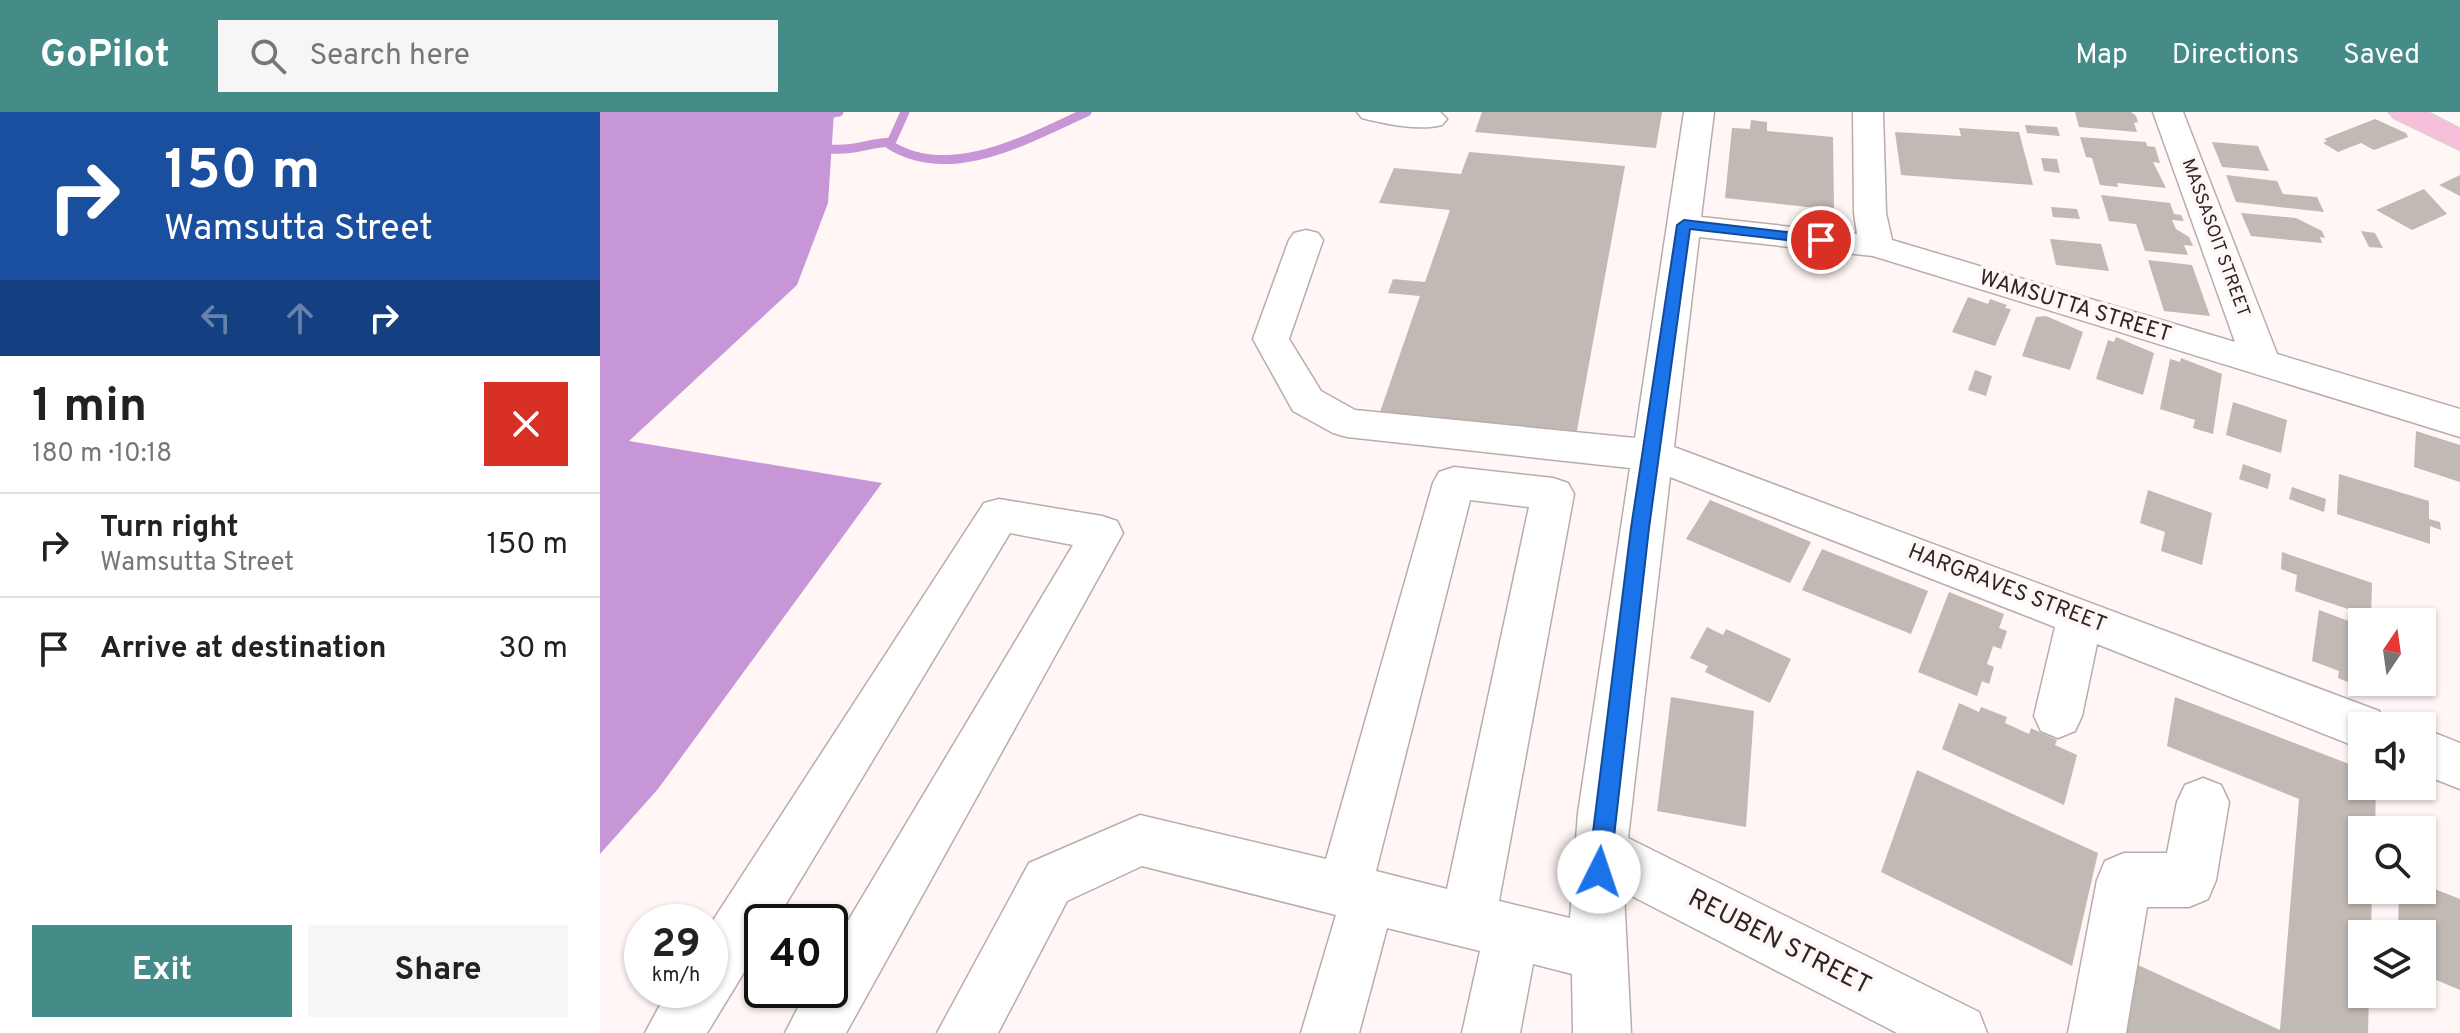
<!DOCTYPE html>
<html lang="en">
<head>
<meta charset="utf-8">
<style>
  body { margin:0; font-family:Overpass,sans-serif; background:#f6f6f6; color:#222; height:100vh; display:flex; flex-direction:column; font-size:30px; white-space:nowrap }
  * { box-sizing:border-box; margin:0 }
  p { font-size:26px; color:#767676 }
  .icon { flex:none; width:44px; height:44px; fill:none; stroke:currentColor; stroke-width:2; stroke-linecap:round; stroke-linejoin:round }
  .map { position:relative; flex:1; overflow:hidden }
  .panel { display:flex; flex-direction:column; background:#fff; width:600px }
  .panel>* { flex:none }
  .top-card { background:#1a4fa0; color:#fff; overflow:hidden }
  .needle { width:52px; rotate:13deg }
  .buttons { position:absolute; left:1748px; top:496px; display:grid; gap:16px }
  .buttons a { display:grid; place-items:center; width:88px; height:88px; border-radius:0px; background:#fff; box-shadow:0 2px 6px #0004; font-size:40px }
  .speed { position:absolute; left:24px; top:792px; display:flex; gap:16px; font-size:40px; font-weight:700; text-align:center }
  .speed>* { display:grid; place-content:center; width:104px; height:104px; border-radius:50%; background:#fff; box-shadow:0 2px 6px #0004; line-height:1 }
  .speed small { font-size:20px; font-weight:400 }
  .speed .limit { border:4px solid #111; border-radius:12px; background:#fff; color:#111 }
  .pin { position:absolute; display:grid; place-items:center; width:68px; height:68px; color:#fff; margin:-34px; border:4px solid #fff; border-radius:50%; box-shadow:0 2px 8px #0007 }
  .me { position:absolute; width:88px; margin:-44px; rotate:4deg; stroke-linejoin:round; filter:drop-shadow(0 0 6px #0008) }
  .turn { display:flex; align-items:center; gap:28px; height:168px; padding:0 32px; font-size:36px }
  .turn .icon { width:104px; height:104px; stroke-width:2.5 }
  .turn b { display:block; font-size:56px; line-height:68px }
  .lanes { display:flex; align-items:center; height:76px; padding:0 32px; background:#0003; justify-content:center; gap:40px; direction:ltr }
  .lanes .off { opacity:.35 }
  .round { display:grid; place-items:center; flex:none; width:84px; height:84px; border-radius:0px; background:#f6f6f6 }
  .headline { display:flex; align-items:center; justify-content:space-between; height:136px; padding:0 32px }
  h1 { font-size:48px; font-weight:700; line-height:60px }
  .primary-button { display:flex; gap:16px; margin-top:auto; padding:16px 32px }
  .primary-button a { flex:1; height:92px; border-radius:0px; background:#458c88; color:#fff; font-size:32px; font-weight:700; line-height:92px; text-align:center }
  .primary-button a+a { background:#f6f6f6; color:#222 }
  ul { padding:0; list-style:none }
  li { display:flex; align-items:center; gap:24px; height:104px; padding:0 32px; border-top:2px solid #e0e0e0 }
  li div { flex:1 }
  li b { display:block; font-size:30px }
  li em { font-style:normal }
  header { display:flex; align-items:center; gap:48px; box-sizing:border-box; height:112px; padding:0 40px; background:#458c88; color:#fff }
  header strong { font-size:38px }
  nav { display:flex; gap:44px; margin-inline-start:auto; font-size:28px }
  .search { width:560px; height:72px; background:#f6f6f6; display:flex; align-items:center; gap:20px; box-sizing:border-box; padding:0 28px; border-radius:0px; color:#767676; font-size:30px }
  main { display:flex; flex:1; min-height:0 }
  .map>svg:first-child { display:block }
</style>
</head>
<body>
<header>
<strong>GoPilot</strong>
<div class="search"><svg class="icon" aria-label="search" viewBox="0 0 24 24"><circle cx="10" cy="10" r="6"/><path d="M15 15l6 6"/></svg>Search here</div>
<nav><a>Map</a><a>Directions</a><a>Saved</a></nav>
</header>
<main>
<section class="panel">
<div class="top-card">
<div class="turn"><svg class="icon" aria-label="right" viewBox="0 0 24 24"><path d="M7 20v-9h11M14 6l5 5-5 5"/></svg><div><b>150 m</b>Wamsutta Street</div></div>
<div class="lanes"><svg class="icon off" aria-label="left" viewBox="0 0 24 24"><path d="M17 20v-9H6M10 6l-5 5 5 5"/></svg><svg class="icon off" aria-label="ahead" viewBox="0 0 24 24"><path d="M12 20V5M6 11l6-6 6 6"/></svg><svg class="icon" aria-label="right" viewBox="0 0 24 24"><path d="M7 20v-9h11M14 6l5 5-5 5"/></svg></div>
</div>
<div class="headline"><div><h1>1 min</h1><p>180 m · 10:18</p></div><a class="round" style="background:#d93025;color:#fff"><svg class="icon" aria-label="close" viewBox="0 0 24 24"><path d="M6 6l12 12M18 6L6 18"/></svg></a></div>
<ul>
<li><svg class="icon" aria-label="right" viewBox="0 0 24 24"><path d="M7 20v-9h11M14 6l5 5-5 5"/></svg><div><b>Turn right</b><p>Wamsutta Street</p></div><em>150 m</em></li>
<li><svg class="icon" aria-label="arrive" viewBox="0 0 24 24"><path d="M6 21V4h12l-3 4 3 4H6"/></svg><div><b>Arrive at destination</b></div><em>30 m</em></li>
</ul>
<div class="primary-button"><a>Exit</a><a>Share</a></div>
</section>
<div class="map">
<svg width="1860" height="921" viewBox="0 0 1860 921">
  <rect width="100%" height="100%" fill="#fff6f5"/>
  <!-- water -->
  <path fill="#c796d7" d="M 0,0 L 234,0 L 228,91 L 197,173 L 29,329 L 282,371 L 58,677 L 0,742 Z"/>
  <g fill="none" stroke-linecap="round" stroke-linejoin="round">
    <!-- stream -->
    <g stroke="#c796d7" stroke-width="9">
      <path d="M 305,0 L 290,33 C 351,71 429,26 487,0"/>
      <path d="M 233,1 L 239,0"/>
      <path d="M 231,37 C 256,39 267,31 291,30"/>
    </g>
  </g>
  <!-- building -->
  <g fill="#c1b9b3">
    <path d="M 882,0 L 1062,0 L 1056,36 L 875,20 Z"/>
    <path d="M 1475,0 L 1531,0 L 1536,4 L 1538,10 L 1534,11 L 1537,20 L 1479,15 Z"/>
    <path d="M 1775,7 L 1806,21 L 1808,25 L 1774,38 L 1761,31 L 1738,40 L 1723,31 L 1727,29 L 1724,27 Z"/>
    <path d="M 1151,8 L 1167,10 L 1167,19 L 1233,25 L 1234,98 L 1125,86 L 1132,16 L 1150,17 Z"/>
    <path d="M 1425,13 L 1457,15 L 1460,24 L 1427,21 Z"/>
    <path d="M 1359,16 L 1419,20 L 1433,73 L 1301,63 L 1295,20 L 1361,24 Z"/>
    <path d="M 1480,25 L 1546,30 L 1547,34 L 1555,35 L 1560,51 L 1553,50 L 1566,76 L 1517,71 L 1518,75 L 1500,73 L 1492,46 L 1486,45 Z"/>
    <path d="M 1612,30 L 1658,34 L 1669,59 L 1622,55 Z"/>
    <path d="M 869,40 L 1025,54 L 975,329 L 778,306 L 820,184 L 788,181 L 793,167 L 825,170 L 850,98 L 779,91 L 794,56 L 861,62 Z"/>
    <path d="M 1441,46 L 1457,47 L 1460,61 L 1444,59 Z"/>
    <path d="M 1626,63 L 1677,69 L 1683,82 L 1717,85 L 1724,100 L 1636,90 Z"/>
    <path d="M 1860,63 L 1860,84 L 1839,73 Z"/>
    <path d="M 1824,77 L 1847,102 L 1812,118 L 1776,98 Z"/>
    <path d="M 1501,83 L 1570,91 L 1574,102 L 1581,103 L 1584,109 L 1572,108 L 1576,117 L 1589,125 L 1593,134 L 1584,133 L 1588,143 L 1545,139 L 1536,112 L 1509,109 Z"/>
    <path d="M 1451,95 L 1477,97 L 1480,107 L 1453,105 Z"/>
    <path d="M 1641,101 L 1696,106 L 1722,119 L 1725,126 L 1720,125 L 1722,131 L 1651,124 Z"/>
    <path d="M 1761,119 L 1775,121 L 1783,136 L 1769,135 Z"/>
    <path d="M 1450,127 L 1501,132 L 1509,159 L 1456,153 Z"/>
    <path d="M 1548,148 L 1592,153 L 1610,204 L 1564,199 Z"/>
    <path d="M 1368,185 L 1388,192 L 1390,187 L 1407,193 L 1405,196 L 1411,197 L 1395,234 L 1352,220 Z"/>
    <path d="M 1446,204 L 1483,220 L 1470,258 L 1422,244 L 1436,205 Z"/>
    <path d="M 1516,225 L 1554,241 L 1543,283 L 1496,267 L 1508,228 L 1514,230 Z"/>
    <path d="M 1581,246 L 1622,262 L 1613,322 L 1593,316 L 1595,308 L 1560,297 L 1570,247 L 1580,250 Z"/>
    <path d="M 1375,258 L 1392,264 L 1386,284 L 1368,278 Z"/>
    <path d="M 1633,290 L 1687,308 L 1681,341 L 1626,323 Z"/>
    <path d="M 1816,319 L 1860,333 L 1860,370 L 1814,355 Z"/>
    <path d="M 1643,352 L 1671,362 L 1668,377 L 1639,367 Z"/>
    <path d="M 1739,362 L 1829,389 L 1829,407 L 1840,410 L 1841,418 L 1830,414 L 1830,432 L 1737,402 Z"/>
    <path d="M 1692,375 L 1726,387 L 1724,400 L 1689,387 Z"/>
    <path d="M 1548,378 L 1612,401 L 1602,453 L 1561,439 L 1565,420 L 1540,411 Z"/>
    <path d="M 1110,388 L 1211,430 L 1190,471 L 1086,427 Z"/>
    <path d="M 1222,437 L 1328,479 L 1311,522 L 1202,478 Z"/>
    <path d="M 1682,440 L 1772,471 L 1771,505 L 1695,479 L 1697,463 L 1681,457 Z"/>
    <path d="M 1349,480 L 1404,502 L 1399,516 L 1407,519 L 1401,537 L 1393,534 L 1387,552 L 1394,555 L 1389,572 L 1382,569 L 1377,584 L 1318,560 Z"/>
    <path d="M 1719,498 L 1762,514 L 1762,567 L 1756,564 L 1755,573 L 1738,566 L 1739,559 L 1712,549 Z"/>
    <path d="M 1107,515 L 1123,523 L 1126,517 L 1191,547 L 1170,591 L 1105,560 L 1108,554 L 1090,546 Z"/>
    <path d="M 1071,585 L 1154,599 L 1146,715 L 1057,699 Z"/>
    <path d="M 1575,585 L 1762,657 L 1762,674 L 1776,674 L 1775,718 L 1762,718 L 1762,778 L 1772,778 L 1771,822 L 1762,822 L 1762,882 L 1769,882 L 1768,921 L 1521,921 L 1527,848 L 1680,918 L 1699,687 L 1567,634 Z"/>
    <path d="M 1359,591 L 1379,600 L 1381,595 L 1407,605 L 1405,611 L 1429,622 L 1431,616 L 1457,628 L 1455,633 L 1477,643 L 1464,693 L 1342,637 Z"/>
    <path d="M 1317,658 L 1498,741 L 1472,854 L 1281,760 Z"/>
    <path d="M 1822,772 L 1860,787 L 1860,878 L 1822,862 L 1822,822 L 1798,822 L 1799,778 L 1822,778 Z"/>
  </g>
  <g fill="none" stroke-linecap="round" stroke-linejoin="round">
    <defs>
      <g id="minor">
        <path d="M 757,0 L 840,0 L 847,7 L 842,13 C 819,19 785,12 762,6 Z"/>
        <path d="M 1084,0 L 1114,0 L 1101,105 L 1257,122 L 1254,101 L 1253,0 L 1283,0 L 1286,101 L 1292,128 L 1635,230 L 1553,0 L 1583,0 L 1677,242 L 1860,297 L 1860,325 L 1273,144 L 1099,125 L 1074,335 L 1779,599 L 1786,614 L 1762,614 L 1762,637 L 1497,532 L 1482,604 L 1475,619 L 1458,626 L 1441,619 L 1434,604 L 1455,515 L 1070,365 L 1028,726 L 1379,900 L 1387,921 L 1297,921 L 1024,780 L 1031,921 L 973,921 L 972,862 L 933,852 L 920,921 L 862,921 L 880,839 L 787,816 L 759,921 L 701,921 L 736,803 L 542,754 L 467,789 L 398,921 L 337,921 L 429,751 L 540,703 L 726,747 L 833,371 L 839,360 L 854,355 L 953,366 L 968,371 L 974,382 L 899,789 L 970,806 L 978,701 L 1030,356 L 747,325 L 733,321 L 693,299 L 653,227 L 689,128 L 694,121 L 706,118 L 718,121 L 723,128 L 689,227 L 721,279 L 755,298 L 1035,326 ZM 870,388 L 929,395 L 847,777 L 776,759 Z"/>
        <path d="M 399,387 L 502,404 L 517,409 L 523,421 L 246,921 L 185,921 L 207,878 L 230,878 L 230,839 L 473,433 L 410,421 L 175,810 L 162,810 L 162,831 L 107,921 L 45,921 L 68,878 L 110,878 L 110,813 L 384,391 Z"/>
        <path d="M 1822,616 L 1860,631 L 1860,677 L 1822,662 Z"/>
        <path d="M 1603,666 L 1621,673 L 1629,690 L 1616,768 L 1608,787 L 1589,795 L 1547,795 L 1526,921 L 1468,921 L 1497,768 L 1505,749 L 1524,741 L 1567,741 L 1577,690 L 1585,673 Z"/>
      </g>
      <path id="major" d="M 1789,0 L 1827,0 L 1860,17 L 1860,38 L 1794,6 Z"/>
    </defs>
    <!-- minor casing -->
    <use href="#minor" stroke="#b8adac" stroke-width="3"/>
    <!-- major casing -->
    <use href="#major" stroke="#d5d4d4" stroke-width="3"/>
    <!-- minor -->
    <use href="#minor" fill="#fff" fill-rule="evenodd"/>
    <!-- major -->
    <use href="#major" fill="#f8bfda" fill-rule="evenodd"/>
  </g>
  <!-- route -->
  <path fill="#1a73e8" stroke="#114b97" stroke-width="2" d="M 1084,108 L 1221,124 L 1228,128 L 1221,132 L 1090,117 L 1049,416 L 1010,760 L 1006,768 L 999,771 L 991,768 L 988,760 L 1031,416 L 1077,113 Z"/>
  <g text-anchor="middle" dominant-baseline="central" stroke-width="7" stroke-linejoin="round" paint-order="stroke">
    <!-- far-street labels -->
    <g font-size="18" fill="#2c2727" stroke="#fff6f5">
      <text transform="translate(1615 126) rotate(70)">MASSASOIT STREET</text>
    </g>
    <!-- street labels -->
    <g font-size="22" fill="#2c2727" stroke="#fff6f5">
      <text transform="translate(1475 195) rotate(17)">WAMSUTTA STREET</text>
      <text transform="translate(1407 477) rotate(21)">HARGRAVES STREET</text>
    </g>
    <!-- near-street labels -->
    <g font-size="26" fill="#2c2727" stroke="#fff6f5">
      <text transform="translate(1179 831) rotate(27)">REUBEN STREET</text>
    </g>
  </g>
</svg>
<div class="buttons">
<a><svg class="needle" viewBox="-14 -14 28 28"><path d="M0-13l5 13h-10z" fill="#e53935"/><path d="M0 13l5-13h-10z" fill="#767676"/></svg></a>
<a><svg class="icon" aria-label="sound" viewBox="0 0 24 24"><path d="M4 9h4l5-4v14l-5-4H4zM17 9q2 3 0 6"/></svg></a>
<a><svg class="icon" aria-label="search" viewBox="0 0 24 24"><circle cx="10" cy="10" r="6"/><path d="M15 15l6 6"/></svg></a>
<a><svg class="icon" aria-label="layers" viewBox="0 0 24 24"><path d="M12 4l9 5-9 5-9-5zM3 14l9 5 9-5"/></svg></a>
</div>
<div class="speed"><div>29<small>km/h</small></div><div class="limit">40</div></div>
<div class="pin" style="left:1221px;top:128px;background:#d93025"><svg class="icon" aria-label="arrive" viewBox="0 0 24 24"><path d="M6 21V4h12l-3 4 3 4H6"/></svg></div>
<svg class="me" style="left:999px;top:760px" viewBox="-20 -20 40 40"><circle r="19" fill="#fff"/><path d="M0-13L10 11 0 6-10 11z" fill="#1a73e8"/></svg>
</div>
</main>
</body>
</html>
